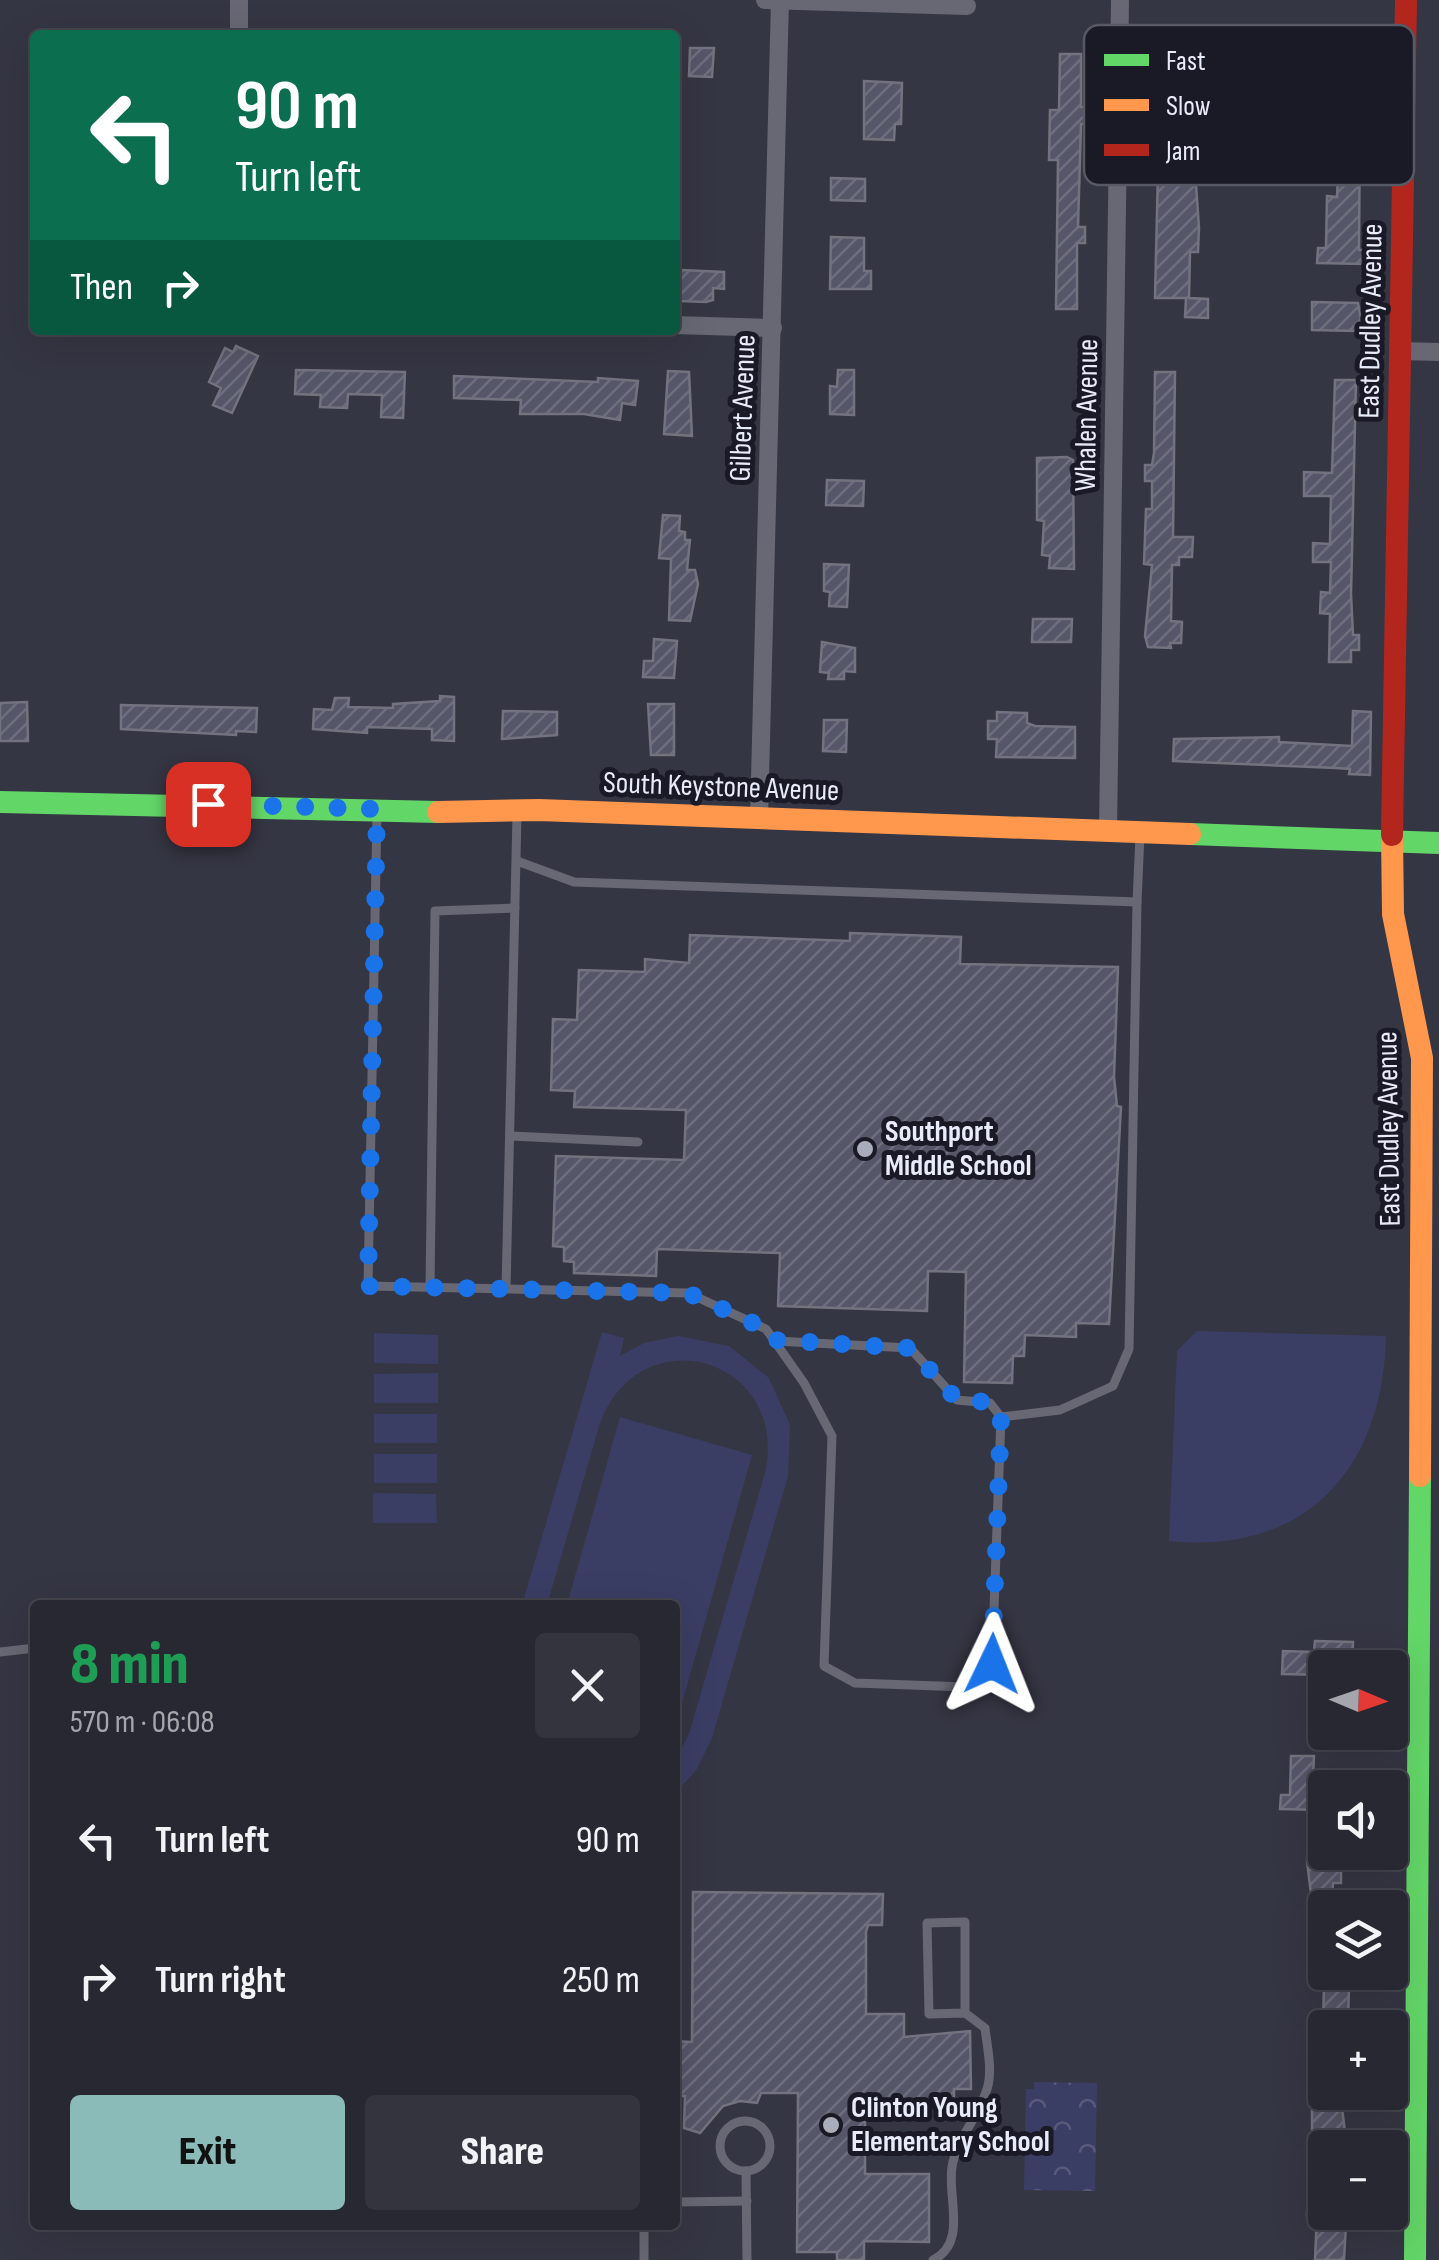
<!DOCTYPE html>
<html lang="en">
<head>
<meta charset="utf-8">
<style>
  body { margin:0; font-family:"Sofia Sans Condensed",sans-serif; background:#34343e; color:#f1f3f6; height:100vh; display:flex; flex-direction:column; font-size:38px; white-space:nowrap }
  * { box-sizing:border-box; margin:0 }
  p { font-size:32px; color:#a5a6ac }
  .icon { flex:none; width:55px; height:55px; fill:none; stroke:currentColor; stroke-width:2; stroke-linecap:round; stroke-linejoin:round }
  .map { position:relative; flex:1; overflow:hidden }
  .drawer { position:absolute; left:30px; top:1600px; width:650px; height:630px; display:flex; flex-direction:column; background:#282832; border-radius:10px; box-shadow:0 10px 40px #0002,0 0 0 2px #44444d }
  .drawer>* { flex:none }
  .top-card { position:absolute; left:30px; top:30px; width:650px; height:305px; border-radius:10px; box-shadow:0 10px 40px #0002,0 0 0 2px #44444d; background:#0b6e4f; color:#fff; overflow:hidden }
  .needle { width:65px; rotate:92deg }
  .tools { position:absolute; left:1308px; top:1650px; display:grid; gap:20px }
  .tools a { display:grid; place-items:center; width:100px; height:100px; border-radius:10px; background:#282832; box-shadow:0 10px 40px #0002,0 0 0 2px #44444d; font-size:50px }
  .pin { position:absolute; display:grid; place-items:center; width:85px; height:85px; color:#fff; margin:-42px; border-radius:20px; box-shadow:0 5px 15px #0006 }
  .me { position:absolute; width:110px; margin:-55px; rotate:2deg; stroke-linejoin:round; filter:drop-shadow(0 0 8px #0008) }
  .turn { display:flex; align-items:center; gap:35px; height:210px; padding:0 40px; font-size:45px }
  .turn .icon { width:130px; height:130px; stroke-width:2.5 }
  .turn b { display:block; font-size:70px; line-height:85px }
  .then { display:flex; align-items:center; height:95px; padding:0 40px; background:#0003; gap:20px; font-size:38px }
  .round { display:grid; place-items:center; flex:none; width:105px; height:105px; border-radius:10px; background:#34343e }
  .overview { display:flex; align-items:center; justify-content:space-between; height:170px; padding:0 40px }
  h1 { font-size:60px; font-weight:800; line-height:75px; color:#1e9e55 }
  .action { display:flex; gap:20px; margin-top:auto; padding:20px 40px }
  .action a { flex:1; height:115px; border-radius:10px; background:#8bbbb9; color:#111; font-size:40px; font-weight:800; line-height:115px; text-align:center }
  .action a+a { background:#34343e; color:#f1f3f6 }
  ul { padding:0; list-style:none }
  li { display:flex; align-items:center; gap:30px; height:140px; padding:0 40px }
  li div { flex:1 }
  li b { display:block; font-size:38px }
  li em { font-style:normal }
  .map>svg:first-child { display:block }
</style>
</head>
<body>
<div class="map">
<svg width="1439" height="2260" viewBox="0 0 1439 2260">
  <defs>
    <pattern id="park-crowns" width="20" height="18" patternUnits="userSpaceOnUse" patternTransform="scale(2.5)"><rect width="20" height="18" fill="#3b3e64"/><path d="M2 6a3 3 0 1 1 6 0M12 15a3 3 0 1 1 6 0" fill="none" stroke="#575a7b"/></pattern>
    <pattern id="building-hatch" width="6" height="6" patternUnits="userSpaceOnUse" patternTransform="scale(2.5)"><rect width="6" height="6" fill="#555668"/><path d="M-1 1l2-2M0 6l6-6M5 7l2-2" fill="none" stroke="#6d6e7e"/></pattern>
  </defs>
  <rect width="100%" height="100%" fill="#353643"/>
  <!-- park -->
  <path fill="url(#park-crowns)" d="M 1034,2082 L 1097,2083 L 1095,2191 L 1024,2190 L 1026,2089 L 1034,2089 Z"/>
  <!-- pitch -->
  <g fill="#3b3e64">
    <path d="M 1197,1331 L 1386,1336 C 1383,1468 1307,1555 1169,1541 L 1177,1351 Z"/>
    <path d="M 602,1332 L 624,1338 L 620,1356 L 644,1343 L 678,1336 L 729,1346 L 769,1378 L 790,1425 L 788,1476 L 712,1738 L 697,1769 L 675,1794 L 675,1761 L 689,1734 L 766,1469 C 786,1356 640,1316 600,1423 L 547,1605 L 522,1605 Z"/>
    <path d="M 374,1333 L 438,1335 L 438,1364 L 374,1363 Z"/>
    <path d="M 438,1373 L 438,1403 L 374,1403 L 374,1374 Z"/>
    <rect x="374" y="1414" width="63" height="29"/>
    <path d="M 620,1417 L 752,1455 L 675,1728 L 675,1605 L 567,1605 Z"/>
    <rect x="374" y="1454" width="63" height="29"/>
    <path d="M 373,1493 L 436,1494 L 437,1523 L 373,1523 Z"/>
  </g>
  <!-- building -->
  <g fill="url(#building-hatch)" stroke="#72737e" stroke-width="2.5">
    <path d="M 1159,38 L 1182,38 L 1181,100 L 1191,100 L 1191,137 L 1180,137 L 1179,184 L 1196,184 L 1199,228 L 1198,252 L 1190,252 L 1189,298 L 1208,299 L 1208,318 L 1185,317 L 1186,298 L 1155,298 L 1159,128 L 1131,127 L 1131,114 L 1159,114 Z"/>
    <path d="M 690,48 L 714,48 L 712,77 L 689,76 Z"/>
    <path d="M 1310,52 L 1361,57 L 1356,113 L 1360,114 L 1359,250 L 1364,250 L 1364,264 L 1317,263 L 1318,248 L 1326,248 L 1327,196 L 1337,197 L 1342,85 L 1340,71 L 1310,70 Z"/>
    <path d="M 1060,54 L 1081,54 L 1081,107 L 1090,107 L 1090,124 L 1081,124 L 1078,227 L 1085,227 L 1085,243 L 1077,243 L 1077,309 L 1056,309 L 1058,160 L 1049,160 L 1050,110 L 1059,110 Z"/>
    <path d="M 864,81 L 902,83 L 901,124 L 895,124 L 894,140 L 864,139 Z"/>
    <path d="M 831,178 L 865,179 L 865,201 L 831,200 Z"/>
    <path d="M 831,237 L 864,238 L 864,271 L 871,271 L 871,289 L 830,289 Z"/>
    <path d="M 681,270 L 724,272 L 724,289 L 713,288 L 713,300 L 706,302 L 680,301 L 675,281 L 680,281 Z"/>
    <path d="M 1312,302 L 1358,303 L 1362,325 L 1356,325 L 1356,331 L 1312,330 Z"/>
    <path d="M 236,346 L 258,356 L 232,413 L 213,405 L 221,388 L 209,382 L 225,348 L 233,352 Z"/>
    <path d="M 296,370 L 405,372 L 403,418 L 381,417 L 382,395 L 348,394 L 347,408 L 320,407 L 321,395 L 295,394 Z"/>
    <path d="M 838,370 L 854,370 L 854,415 L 830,414 L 830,386 L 837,387 Z"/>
    <path d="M 668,371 L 689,372 L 692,436 L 664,434 Z"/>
    <path d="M 1155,372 L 1175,372 L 1173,537 L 1193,537 L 1192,557 L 1179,557 L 1179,565 L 1172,565 L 1171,621 L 1182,622 L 1181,643 L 1170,643 L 1171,648 L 1148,647 L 1145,636 L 1152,565 L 1144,564 L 1146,509 L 1152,509 L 1152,481 L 1145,481 L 1145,465 L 1152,465 L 1154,453 Z"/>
    <path d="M 454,376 L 598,382 L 598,378 L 638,381 L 635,405 L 622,403 L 620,420 L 584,414 L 520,414 L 521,400 L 454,398 Z"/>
    <path d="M 1335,380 L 1356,380 L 1351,594 L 1353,635 L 1359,635 L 1359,650 L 1351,650 L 1351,662 L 1329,662 L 1330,614 L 1320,613 L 1321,592 L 1330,593 L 1331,562 L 1313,562 L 1313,543 L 1330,544 L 1331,496 L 1304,496 L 1304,472 L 1332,473 Z"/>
    <path d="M 1067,457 L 1073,460 L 1074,569 L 1049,568 L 1050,556 L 1042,555 L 1044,521 L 1037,520 L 1037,458 Z"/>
    <path d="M 827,480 L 864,481 L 863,506 L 826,505 Z"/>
    <path d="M 663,515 L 680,516 L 679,531 L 685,532 L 685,540 L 690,540 L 687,570 L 695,570 L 698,584 L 690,621 L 669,620 L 671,559 L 659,558 Z"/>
    <path d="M 824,564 L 849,565 L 847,607 L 829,606 L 830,592 L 824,591 Z"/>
    <path d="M 1033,619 L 1072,619 L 1071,642 L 1032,642 Z"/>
    <path d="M 654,639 L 677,641 L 674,678 L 643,677 L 644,661 L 653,661 Z"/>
    <path d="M 822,642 L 855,648 L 855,672 L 844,671 L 844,679 L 828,679 L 829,673 L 820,672 Z"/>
    <path d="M 440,696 L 454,697 L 454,741 L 432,740 L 432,729 L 367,727 L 367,733 L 313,729 L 314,709 L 332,710 L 335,698 L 349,698 L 348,707 L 393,708 L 393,704 L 440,701 Z"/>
    <path d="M 27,702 L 28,741 L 0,741 L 0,703 Z"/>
    <path d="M 648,704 L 674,704 L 674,755 L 651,755 Z"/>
    <path d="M 121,705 L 257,708 L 256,732 L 236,731 L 236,735 L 121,729 Z"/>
    <path d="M 503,711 L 557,712 L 557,735 L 502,739 Z"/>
    <path d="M 1353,711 L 1371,712 L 1370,775 L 1349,774 L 1350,769 L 1336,768 L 1173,761 L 1174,739 L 1279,737 L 1279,742 L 1352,746 Z"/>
    <path d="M 997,712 L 1027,713 L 1027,723 L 1035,726 L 1075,727 L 1075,758 L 996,757 L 997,739 L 988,739 L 988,721 L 997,721 Z"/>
    <path d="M 824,720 L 847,720 L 846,752 L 823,751 Z"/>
    <path d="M 850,933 L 961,937 L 960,964 L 1118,967 L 1114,1077 L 1117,1106 L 1121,1107 L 1109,1324 L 1076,1323 L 1076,1337 L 1025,1335 L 1024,1356 L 1013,1356 L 1012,1383 L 964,1382 L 966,1272 L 928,1271 L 927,1311 L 778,1306 L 780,1253 L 657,1249 L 656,1276 L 574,1273 L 574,1262 L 564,1261 L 564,1247 L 553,1246 L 556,1156 L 684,1160 L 686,1110 L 574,1107 L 575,1091 L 551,1090 L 553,1019 L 577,1020 L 579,970 L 645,972 L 645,959 L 689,963 L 690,935 L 850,941 Z"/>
    <path d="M 1315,1641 L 1353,1642 L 1352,1668 L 1325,1668 L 1325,1675 L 1282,1674 L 1283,1651 L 1314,1652 Z"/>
    <path d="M 1291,1756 L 1314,1756 L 1313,1776 L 1318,1776 L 1318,1791 L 1323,1791 L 1323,1810 L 1280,1809 L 1281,1795 L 1290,1795 Z"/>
    <path d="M 1307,1861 L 1341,1861 L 1341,1883 L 1333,1883 L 1332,1902 L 1312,1902 Z"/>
    <path d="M 693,1892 L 883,1894 L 882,1925 L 868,1925 L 866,1932 L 866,2014 L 904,2014 L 904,2037 L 970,2031 L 971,2089 L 954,2089 L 954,2110 L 938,2110 L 938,2102 L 907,2101 L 907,2112 L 865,2112 L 865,2174 L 929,2174 L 929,2242 L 864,2241 L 864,2260 L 837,2260 L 837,2252 L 797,2252 L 798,2093 L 761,2093 L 757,2103 L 740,2101 L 723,2106 L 700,2133 L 684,2128 L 685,2096 L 675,2096 L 675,2041 L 692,2042 Z"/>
    <path d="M 1324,1986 L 1349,1987 L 1348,2022 L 1323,2022 Z"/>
    <path d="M 1312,2092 L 1340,2092 L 1347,2148 L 1312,2148 Z"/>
    <path d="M 1308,2193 L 1325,2194 L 1325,2212 L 1341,2212 L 1341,2223 L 1346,2224 L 1344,2260 L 1315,2260 L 1317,2216 L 1307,2215 Z"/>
  </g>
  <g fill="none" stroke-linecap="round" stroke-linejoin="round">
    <!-- lane -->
    <g stroke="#676873" stroke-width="9">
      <path d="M 377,812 L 368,1286 L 688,1293 L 766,1329 L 804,1383 L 832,1436 L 824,1666 L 855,1683 L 966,1687 L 992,1664 L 1001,1417 L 1060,1410 L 1113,1386 L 1129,1349 L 1137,902"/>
      <path d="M 517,861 L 574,882 L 1137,902 L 1140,835"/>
      <path d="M 511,1136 L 638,1142"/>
      <path d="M 430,1287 L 435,911 L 515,908"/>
      <path d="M 506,1289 L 517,815"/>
      <path d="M 775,1341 L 910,1348 L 957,1400 L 990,1403 L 1001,1417"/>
      <path d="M 0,1652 L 35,1648"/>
      <circle cx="745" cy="2146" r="25"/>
      <path d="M 746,2171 L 747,2260"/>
      <path d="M 675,2202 L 747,2201"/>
      <path d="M 644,2225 L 644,2260"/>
      <path d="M 933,2260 C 968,2243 947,2197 952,2167 C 956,2140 979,2116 987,2089 C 993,2071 987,2046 985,2028 L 965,2013 L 929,2014 L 927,1923 L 965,1922 L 965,2013"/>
    </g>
    <!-- street -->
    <g stroke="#676873" stroke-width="18">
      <path d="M 765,0 L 967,6"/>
      <path d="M 239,35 L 239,0"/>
      <path d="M 675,325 L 773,328"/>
      <path d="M 1400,351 L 1439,352"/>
      <path d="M 759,818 L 780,0"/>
      <path d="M 1108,831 L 1120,0"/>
    </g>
    <!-- fast -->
    <g stroke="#63d668" stroke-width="22">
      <path d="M 0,802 L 438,812"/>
      <path d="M 1190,834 L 1439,843"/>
      <path d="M 1415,2260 L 1420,1476"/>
    </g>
    <!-- slow -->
    <g stroke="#ff974d" stroke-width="22">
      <path d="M 438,812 L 539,810 L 1190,834"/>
      <path d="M 1392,835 L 1393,914 L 1422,1058 L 1420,1476"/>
    </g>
    <!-- jam -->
    <path stroke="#b3261e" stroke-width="22" d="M 1392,835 L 1406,0"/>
  </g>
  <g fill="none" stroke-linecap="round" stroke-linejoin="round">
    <!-- route -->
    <path stroke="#1a73e8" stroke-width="18" stroke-dasharray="0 32.4" d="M 208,804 L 377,809 L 368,1286 L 688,1293 L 766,1329 L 774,1340 L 910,1348 L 957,1400 L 990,1402 L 1001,1417 L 992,1664"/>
  </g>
  <!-- markers -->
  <g fill="#a9acba" stroke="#191a25" stroke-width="4">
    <circle cx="865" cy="1149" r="10"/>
    <circle cx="831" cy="2125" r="10"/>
  </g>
  <g text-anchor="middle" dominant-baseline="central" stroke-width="10" stroke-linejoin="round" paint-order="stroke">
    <!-- street labels -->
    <g font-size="30" fill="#e8ebfa" stroke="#191a25">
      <text transform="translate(1371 321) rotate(-89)">East Dudley Avenue</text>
      <text transform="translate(743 408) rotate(-88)">Gilbert Avenue</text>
      <text transform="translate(1087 415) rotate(-89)">Whalen Avenue</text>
      <text transform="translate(721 787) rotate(2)">South Keystone Avenue</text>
      <text transform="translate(1389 1129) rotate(-91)">East Dudley Avenue</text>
    </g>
    <!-- poi labels -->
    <g font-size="30" font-weight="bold" fill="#e8ebfa" stroke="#191a25" text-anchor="start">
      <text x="885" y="1132">Southport<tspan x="885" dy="34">Middle School</tspan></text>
      <text x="851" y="2108">Clinton Young<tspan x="851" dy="34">Elementary School</tspan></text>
    </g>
  </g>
  <!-- legend -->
  <rect x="1084" y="25" width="330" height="160" rx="15" fill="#191a25" stroke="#575965" stroke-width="2.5"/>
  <rect x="1104" y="54" width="45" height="12" fill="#63d668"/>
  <rect x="1104" y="99" width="45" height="12" fill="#ff974d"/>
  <rect x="1104" y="144" width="45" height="12" fill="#b3261e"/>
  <g font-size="28" fill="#e8ebfa">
    <text x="1166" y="70">Fast</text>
    <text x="1166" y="115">Slow</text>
    <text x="1166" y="160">Jam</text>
  </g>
</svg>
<div class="tools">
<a><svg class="needle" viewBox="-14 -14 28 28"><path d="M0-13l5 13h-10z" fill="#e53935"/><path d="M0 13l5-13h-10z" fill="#a5a6ac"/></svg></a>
<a><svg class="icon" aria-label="sound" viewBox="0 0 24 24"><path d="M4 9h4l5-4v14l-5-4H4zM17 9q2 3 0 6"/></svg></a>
<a><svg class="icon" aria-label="layers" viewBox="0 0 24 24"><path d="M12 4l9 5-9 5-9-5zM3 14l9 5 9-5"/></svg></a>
<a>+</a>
<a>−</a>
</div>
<div class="pin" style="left:208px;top:804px;background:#d93025"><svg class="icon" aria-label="arrive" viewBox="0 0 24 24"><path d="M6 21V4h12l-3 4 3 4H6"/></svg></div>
<svg class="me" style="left:992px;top:1664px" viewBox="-20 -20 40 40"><path d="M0-17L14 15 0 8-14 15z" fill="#1a73e8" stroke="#fff" stroke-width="4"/></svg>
<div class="top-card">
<div class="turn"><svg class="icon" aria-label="left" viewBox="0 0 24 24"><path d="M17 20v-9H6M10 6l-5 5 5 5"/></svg><div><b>90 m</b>Turn left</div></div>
<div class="then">Then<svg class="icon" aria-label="right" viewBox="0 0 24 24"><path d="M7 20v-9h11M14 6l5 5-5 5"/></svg></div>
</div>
<section class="drawer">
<div class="overview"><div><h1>8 min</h1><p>570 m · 06:08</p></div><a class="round"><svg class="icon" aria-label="close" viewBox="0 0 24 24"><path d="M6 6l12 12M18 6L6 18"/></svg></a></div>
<ul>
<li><svg class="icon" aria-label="left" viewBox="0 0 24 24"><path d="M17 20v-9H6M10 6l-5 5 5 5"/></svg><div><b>Turn left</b></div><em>90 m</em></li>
<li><svg class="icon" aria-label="right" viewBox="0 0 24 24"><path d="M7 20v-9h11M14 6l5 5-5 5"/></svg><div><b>Turn right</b></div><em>250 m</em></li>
</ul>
<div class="action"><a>Exit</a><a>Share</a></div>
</section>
</div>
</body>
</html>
